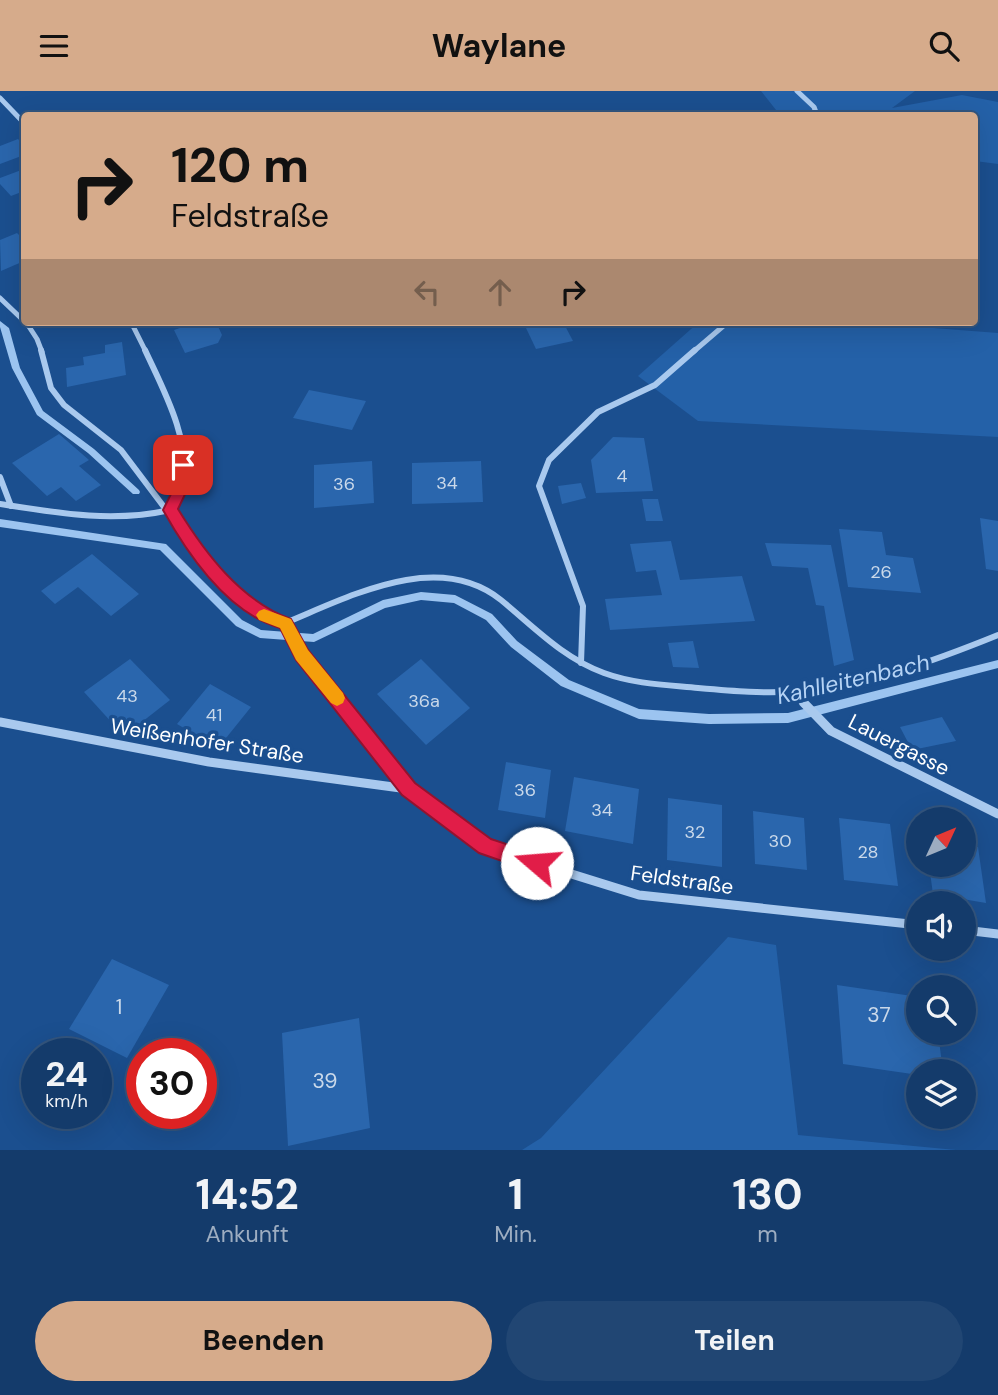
<!DOCTYPE html>
<html lang="de">
<head>
<meta charset="utf-8">
<style>
  body { margin:0; font-family:"DM Sans",sans-serif; background:#214673; color:#f1f3f6; height:100vh; display:flex; flex-direction:column; font-size:26px; white-space:nowrap }
  * { box-sizing:border-box; margin:0 }
  p { font-size:23px; color:#9dadc1 }
  .icon { flex:none; width:38px; height:38px; fill:none; stroke:currentColor; stroke-width:2; stroke-linecap:round; stroke-linejoin:round }
  .map { position:relative; height:1059px; overflow:hidden }
  .sheet { display:flex; flex-direction:column; background:#143b6b; flex:1 }
  .sheet>* { flex:none }
  .hud { position:absolute; left:21px; top:21px; width:957px; height:214px; border-radius:7px; box-shadow:0 7px 28px #0002,0 0 0 2px #33557e; background:#d6ab8b; color:#111; overflow:hidden }
  .needle { width:46px; rotate:46deg }
  .buttons { position:absolute; left:906px; top:716px; display:grid; gap:14px }
  .buttons a { display:grid; place-items:center; width:70px; height:70px; border-radius:50%; background:#143b6b; box-shadow:0 7px 28px #0002,0 0 0 2px #33557e; font-size:35px }
  .speed { position:absolute; left:21px; top:947px; display:flex; gap:14px; font-size:35px; font-weight:700; text-align:center }
  .speed>* { display:grid; place-content:center; width:91px; height:91px; border-radius:50%; background:#143b6b; box-shadow:0 7px 28px #0002,0 0 0 2px #33557e; line-height:1 }
  .speed small { font-size:18px; font-weight:400 }
  .speed .limit { border:10px solid #d22; background:#fff; color:#111 }
  .pin { position:absolute; display:grid; place-items:center; width:60px; height:60px; color:#fff; margin:-30px; border-radius:14px; box-shadow:0 4px 10px #0006 }
  .me { position:absolute; width:77px; margin:-38px; rotate:288deg; stroke-linejoin:round; filter:drop-shadow(0 0 5px #0008) }
  .turn { display:flex; align-items:center; gap:24px; height:147px; padding:0 35px; font-size:32px }
  .turn .icon { width:91px; height:91px; stroke-width:2.5 }
  .turn b { display:block; font-size:49px; line-height:60px }
  .lanes { display:flex; align-items:center; height:66px; padding:0 35px; background:#0003; justify-content:center; gap:35px; direction:ltr }
  .lanes .off { opacity:.35 }
  .eta { display:flex; justify-content:space-evenly; align-items:center; height:119px; text-align:center }
  .eta b { font-size:42px; font-weight:700; line-height:49px }
  .primary-button { display:flex; gap:14px; margin-top:auto; padding:14px 35px }
  .primary-button a { flex:1; height:80px; border-radius:42px; background:#d6ab8b; color:#111; font-size:28px; font-weight:700; line-height:80px; text-align:center }
  .primary-button a+a { background:#214673; color:#f1f3f6 }
  header { display:flex; justify-content:space-between; align-items:center; height:91px; padding:0 35px; background:#d6ab8b; color:#111; font-size:32px; font-weight:700 }
  .map>svg:first-child { display:block }
</style>
</head>
<body>
<header><svg class="icon" aria-label="menu" viewBox="0 0 24 24"><path d="M4 6h16M4 12h16M4 18h16"/></svg>Waylane<svg class="icon" aria-label="search" viewBox="0 0 24 24"><circle cx="10" cy="10" r="6"/><path d="M15 15l6 6"/></svg></header>
<div class="map">
<svg width="998" height="1059" viewBox="0 0 998 1059">
  <rect width="100%" height="100%" fill="#1b4f8f"/>
  <!-- green -->
  <g fill="#2461a8">
    <path d="M 761,0 L 915,0 L 892,17 L 962,4 L 998,11 L 998,73 L 975,70 L 975,24 L 780,24 Z"/>
    <path d="M 699,231 L 856,231 L 998,242 L 998,346 L 698,330 L 638,285 Z"/>
    <path d="M 728,846 L 776,854 L 798,1044 L 956,1059 L 522,1059 L 541,1047 Z"/>
  </g>
  <g fill="none" stroke-linecap="round" stroke-linejoin="round">
    <!-- stream -->
    <g fill="#9cc4f0" fill-rule="evenodd">
      <path d="M 0,230 L 9,237 L 20,277 L 43,320 L 94,358 L 139,399 L 140,401 L 139,403 L 133,403 L 88,362 L 37,324 L 12,277 L 0,236 Z"/>
      <path d="M 0,428 L 166,453 L 242,529 L 261,539 L 313,543 L 383,509 L 421,501 L 455,504 L 492,523 L 517,550 L 569,589 L 639,618 L 709,623 L 788,622 L 998,569 L 998,577 L 788,632 L 709,633 L 639,628 L 561,595 L 511,556 L 486,529 L 454,512 L 421,509 L 385,517 L 314,551 L 260,547 L 236,535 L 160,459 L 0,436 Z"/>
    </g>
  </g>
  <!-- building -->
  <g fill="#2a66ad">
    <path d="M 18,48 L 24,55 L 24,64 L 0,73 L 0,55 Z"/>
    <path d="M 24,78 L 24,100 L 11,105 L 0,93 L 0,87 Z"/>
    <path d="M 17,142 L 24,149 L 24,170 L 1,180 L 0,149 Z"/>
    <path d="M 178,231 L 216,231 L 222,244 L 218,252 L 185,262 L 174,239 L 180,237 Z"/>
    <path d="M 563,231 L 573,250 L 536,258 L 526,237 Z"/>
    <path d="M 122,251 L 126,284 L 67,296 L 66,277 L 84,274 L 83,266 L 105,262 L 105,254 Z"/>
    <path d="M 309,299 L 366,310 L 352,339 L 293,327 Z"/>
    <path d="M 59,343 L 89,369 L 79,375 L 101,394 L 76,410 L 61,396 L 47,405 L 12,372 Z"/>
    <path d="M 613,346 L 644,347 L 653,400 L 596,402 L 591,369 Z"/>
    <path d="M 372,370 L 374,412 L 314,417 L 314,374 Z"/>
    <path d="M 481,370 L 483,411 L 412,413 L 412,372 Z"/>
    <path d="M 581,392 L 586,407 L 562,413 L 558,395 Z"/>
    <path d="M 642,408 L 658,408 L 663,430 L 646,430 Z"/>
    <path d="M 980,427 L 998,430 L 998,480 L 986,478 Z"/>
    <path d="M 839,438 L 882,441 L 886,464 L 913,467 L 921,502 L 848,496 Z"/>
    <path d="M 671,450 L 680,489 L 742,485 L 755,530 L 610,539 L 605,508 L 662,504 L 656,479 L 636,481 L 630,453 Z"/>
    <path d="M 765,452 L 831,454 L 854,569 L 834,575 L 824,515 L 816,514 L 808,477 L 772,475 Z"/>
    <path d="M 92,463 L 139,503 L 111,525 L 78,496 L 55,513 L 41,500 Z"/>
    <path d="M 693,550 L 699,577 L 673,576 L 668,552 Z"/>
    <path d="M 130,568 L 170,609 L 124,645 L 84,601 Z"/>
    <path d="M 421,568 L 470,617 L 426,654 L 377,603 Z"/>
    <path d="M 210,593 L 251,616 L 218,657 L 177,633 Z"/>
    <path d="M 942,626 L 956,650 L 912,659 L 900,636 Z"/>
    <path d="M 506,671 L 551,679 L 545,727 L 498,719 Z"/>
    <path d="M 574,686 L 639,698 L 633,753 L 565,740 Z"/>
    <path d="M 668,707 L 722,714 L 722,776 L 667,769 Z"/>
    <path d="M 753,720 L 804,727 L 807,779 L 755,773 Z"/>
    <path d="M 839,727 L 890,733 L 898,795 L 844,789 Z"/>
    <path d="M 964,754 L 978,756 L 986,812 L 933,803 L 929,774 L 964,774 Z"/>
    <path d="M 112,868 L 169,894 L 127,967 L 69,938 Z"/>
    <path d="M 837,894 L 919,906 L 919,942 L 938,942 L 943,980 L 919,980 L 919,984 L 843,973 Z"/>
    <path d="M 359,927 L 370,1037 L 288,1055 L 282,942 Z"/>
  </g>
  <g fill="none" stroke-linecap="round" stroke-linejoin="round">
    <!-- minor-far2 -->
    <g stroke="#a9c9ee" stroke-width="5">
      <path d="M 797,0 L 814,16 L 817,24"/>
      <path d="M 0,7 L 24,32"/>
      <path d="M 0,207 L 24,230"/>
      <path d="M 26,231 L 37,248 L 42,261"/>
      <path d="M 131,231 L 146,261"/>
      <path d="M 693,261 L 728,231"/>
    </g>
    <!-- minor-far1 -->
    <g stroke="#a9c9ee" stroke-width="6">
      <path d="M 41,259 L 51,297 L 64,314 L 121,359 L 195,457 L 235,503 L 259,520 L 285,532 L 302,564 L 335,605"/>
      <path d="M 145,259 C 163,298 192,350 182,394 C 180,403 174,411 170,419"/>
      <path d="M 0,386 L 11,415"/>
      <path d="M 0,413 C 57,422 113,432 170,419"/>
      <path d="M 285,532 C 349,506 437,458 501,509 C 534,536 563,567 604,582 C 634,593 667,594 698,597 C 732,600 766,603 799,600 C 868,594 934,570 998,544"/>
      <path d="M 581,572 L 583,515 L 539,395 L 549,369 L 598,321 L 655,294 L 695,259"/>
      <path d="M 800,600 L 801,605"/>
    </g>
    <!-- minor -->
    <g stroke="#a9c9ee" stroke-width="9">
      <path d="M 333,603 L 409,698 L 485,756 L 639,804 L 919,834"/>
      <path d="M 801,603 L 803,611 L 831,640 L 998,723"/>
      <path d="M 0,631 L 209,671 L 408,698"/>
      <path d="M 964,839 L 998,843"/>
    </g>
  </g>
  <!-- route -->
  <path fill="#e11d48" stroke="#92132f" stroke-width="2" d="M 183,369 L 190,374 L 189,395 L 178,418 C 205,462 241,510 291,528 L 308,559 L 415,692 L 491,748 L 543,765 L 546,772 L 543,779 L 537,782 L 479,762 L 402,704 L 296,569 L 280,537 C 228,522 188,464 163,419 L 175,395 L 176,374 Z"/>
  <!-- slow -->
  <path fill="#f59e0b" d="M 264,518 L 291,528 L 308,559 L 343,602 L 345,607 L 343,612 L 337,615 L 331,612 L 296,569 L 280,537 L 259,529 L 256,524 L 259,520 Z"/>
  <g text-anchor="middle" dominant-baseline="central" stroke-width="7" stroke-linejoin="round" paint-order="stroke">
    <!-- number labels -->
    <g font-size="18" fill="#cad9ea">
      <text x="622" y="385">4</text>
      <text x="447" y="392">34</text>
      <text x="344" y="393">36</text>
      <text x="881" y="481">26</text>
      <text x="127" y="605">43</text>
      <text x="424" y="610">36a</text>
      <text x="214" y="624">41</text>
      <text x="525" y="699">36</text>
      <text x="602" y="719">34</text>
      <text x="695" y="741">32</text>
      <text x="780" y="750">30</text>
      <text x="868" y="761">28</text>
    </g>
    <!-- street labels -->
    <g font-size="21" fill="#fff" stroke="#1b4f8f">
      <text transform="translate(207 650) rotate(9)">Weißenhofer Straße</text>
      <text transform="translate(899 654) rotate(27)">Lauergasse</text>
      <text transform="translate(682 789) rotate(8)">Feldstraße</text>
    </g>
    <!-- near-number labels -->
    <g font-size="21" fill="#cad9ea">
      <text x="119" y="916">1</text>
      <text x="879" y="924">37</text>
      <text x="325" y="990">39</text>
    </g>
    <!-- water labels -->
    <g font-size="23" font-style="italic" fill="#b5d3f5" stroke="#1b4f8f">
      <text transform="translate(853 588) rotate(-13)">Kahlleitenbach</text>
    </g>
  </g>
</svg>
<div class="buttons">
<a><svg class="needle" viewBox="-14 -14 28 28"><path d="M0-13l5 13h-10z" fill="#e53935"/><path d="M0 13l5-13h-10z" fill="#9dadc1"/></svg></a>
<a><svg class="icon" aria-label="sound" viewBox="0 0 24 24"><path d="M4 9h4l5-4v14l-5-4H4zM17 9q2 3 0 6"/></svg></a>
<a><svg class="icon" aria-label="search" viewBox="0 0 24 24"><circle cx="10" cy="10" r="6"/><path d="M15 15l6 6"/></svg></a>
<a><svg class="icon" aria-label="layers" viewBox="0 0 24 24"><path d="M12 4l9 5-9 5-9-5zM3 14l9 5 9-5"/></svg></a>
</div>
<div class="speed"><div>24<small>km/h</small></div><div class="limit">30</div></div>
<div class="pin" style="left:183px;top:374px;background:#d93025"><svg class="icon" aria-label="arrive" viewBox="0 0 24 24"><path d="M6 21V4h12l-3 4 3 4H6"/></svg></div>
<svg class="me" style="left:537px;top:772px" viewBox="-20 -20 40 40"><circle r="19" fill="#fff"/><path d="M0-13L10 11 0 6-10 11z" fill="#e11d48"/></svg>
<div class="hud">
<div class="turn"><svg class="icon" aria-label="right" viewBox="0 0 24 24"><path d="M7 20v-9h11M14 6l5 5-5 5"/></svg><div><b>120 m</b>Feldstraße</div></div>
<div class="lanes"><svg class="icon off" aria-label="left" viewBox="0 0 24 24"><path d="M17 20v-9H6M10 6l-5 5 5 5"/></svg><svg class="icon off" aria-label="ahead" viewBox="0 0 24 24"><path d="M12 20V5M6 11l6-6 6 6"/></svg><svg class="icon" aria-label="right" viewBox="0 0 24 24"><path d="M7 20v-9h11M14 6l5 5-5 5"/></svg></div>
</div>
</div>
<section class="sheet">
<div class="eta">
<div><b>14:52</b><p>Ankunft</p></div>
<div><b>1</b><p>Min.</p></div>
<div><b>130</b><p>m</p></div>
</div>
<div class="primary-button"><a>Beenden</a><a>Teilen</a></div>
</section>
</body>
</html>
